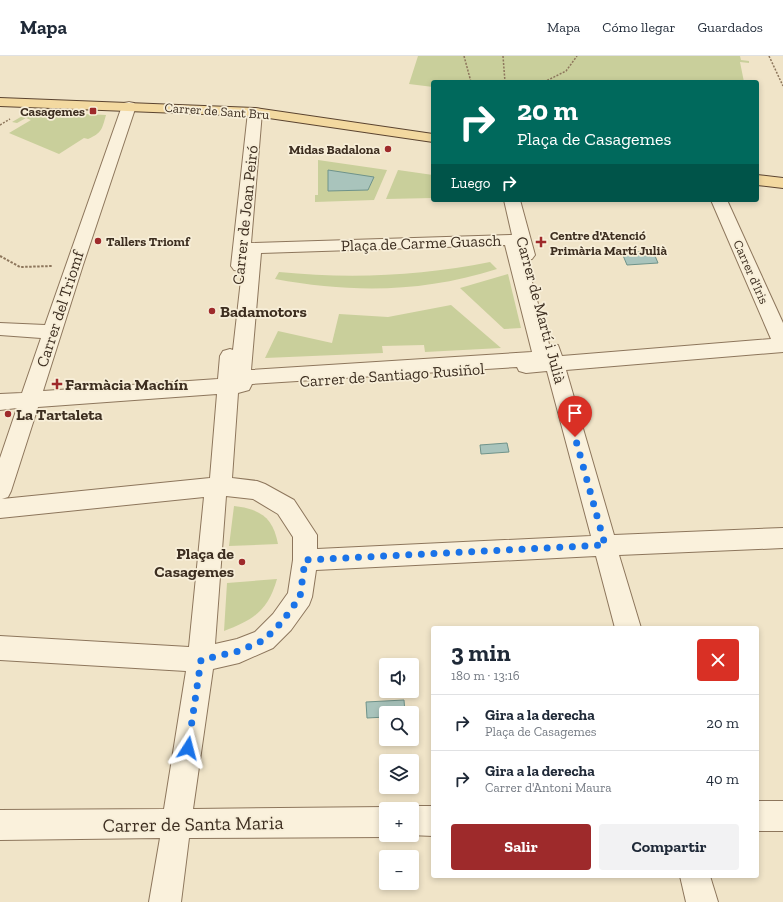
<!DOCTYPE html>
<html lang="es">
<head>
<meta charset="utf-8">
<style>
  body { margin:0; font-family:"Zilla Slab",serif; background:#f2f2f3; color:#1f2937; height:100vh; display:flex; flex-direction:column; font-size:15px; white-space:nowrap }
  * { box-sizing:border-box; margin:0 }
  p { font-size:13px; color:#747a83 }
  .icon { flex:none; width:22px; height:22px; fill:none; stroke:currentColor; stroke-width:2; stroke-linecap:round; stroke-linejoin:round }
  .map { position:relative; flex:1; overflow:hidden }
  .side { position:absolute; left:431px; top:570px; width:328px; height:252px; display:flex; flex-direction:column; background:#fff; border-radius:4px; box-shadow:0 2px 6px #0003 }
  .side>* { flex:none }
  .top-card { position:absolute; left:431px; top:24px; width:328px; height:122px; border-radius:4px; box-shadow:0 2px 6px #0003; background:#00695c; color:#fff; overflow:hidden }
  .controls { position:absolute; left:379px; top:602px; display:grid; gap:8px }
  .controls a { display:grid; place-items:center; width:40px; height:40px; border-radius:4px; background:#fff; box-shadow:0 2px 6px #0003; font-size:20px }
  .pin { position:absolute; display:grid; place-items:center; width:34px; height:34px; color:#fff; margin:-41px -17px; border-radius:50% 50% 50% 0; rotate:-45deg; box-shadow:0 0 4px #0007 }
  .pin .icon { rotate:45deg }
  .me { position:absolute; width:44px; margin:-22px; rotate:9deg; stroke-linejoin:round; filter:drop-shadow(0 0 3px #0008) }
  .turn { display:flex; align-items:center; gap:14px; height:84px; padding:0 20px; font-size:18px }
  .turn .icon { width:52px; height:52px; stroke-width:2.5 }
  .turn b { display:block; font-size:28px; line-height:34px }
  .then { display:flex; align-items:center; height:38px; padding:0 20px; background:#0003; gap:8px; font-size:15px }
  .round { display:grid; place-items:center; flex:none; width:42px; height:42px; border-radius:4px; background:#f2f2f3 }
  .head { display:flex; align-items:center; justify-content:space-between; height:68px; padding:0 20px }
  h1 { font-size:24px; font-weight:700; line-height:30px }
  .action { display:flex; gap:8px; margin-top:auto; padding:8px 20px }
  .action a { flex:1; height:46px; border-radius:4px; background:#9e2a2b; color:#fff; font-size:16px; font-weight:700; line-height:46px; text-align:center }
  .action a+a { background:#f2f2f3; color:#1f2937 }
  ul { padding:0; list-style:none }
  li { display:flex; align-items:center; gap:12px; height:56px; padding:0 20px; border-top:1px solid #e0e1e3 }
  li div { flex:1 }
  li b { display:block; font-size:15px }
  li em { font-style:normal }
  header { display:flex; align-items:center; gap:24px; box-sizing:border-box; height:56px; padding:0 20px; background:#fff; border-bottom:1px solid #e0e1e3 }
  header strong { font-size:19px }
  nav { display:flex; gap:22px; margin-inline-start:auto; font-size:14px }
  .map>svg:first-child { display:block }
</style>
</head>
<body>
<header>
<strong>Mapa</strong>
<nav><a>Mapa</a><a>Cómo llegar</a><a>Guardados</a></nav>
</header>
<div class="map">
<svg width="783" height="846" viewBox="0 0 783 846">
  <rect width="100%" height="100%" fill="#f0e4c8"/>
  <!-- green -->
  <g fill="#c9cf9b">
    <path d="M 418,0 L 740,0 L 741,4 L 749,5 L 749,7 L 740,6 L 744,26 L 433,26 L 433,31 L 409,28 Z"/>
    <path d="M 31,55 L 71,57 L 71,59 L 85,59 L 86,58 L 106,59 C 102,73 102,77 88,83 L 84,82 L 59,98 L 9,77 L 31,64 L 26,62 L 17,67 L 12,66 Z"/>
    <path d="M 318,104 L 387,114 L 374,144 L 315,146 L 315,139 L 318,139 Z"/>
    <path d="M 398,114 L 433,119 L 433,142 L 386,143 Z"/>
    <path d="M 490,206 L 497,213 C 421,237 352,237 275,223 L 279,216 C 350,223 421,220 490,206 Z"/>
    <path d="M 508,218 L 521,272 L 504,273 L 460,232 Z"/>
    <path d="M 451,249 L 501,292 L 425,296 L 424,289 L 382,290 L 383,297 L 265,302 L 278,275 L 332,287 L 339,258 L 388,261 Z"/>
    <path d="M 234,450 C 260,453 273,461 278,488 L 229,490 Z"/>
    <path d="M 277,523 C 268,555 253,564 224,575 L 227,527 Z"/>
  </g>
  <!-- water -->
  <g fill="#a9c4bc" stroke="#6f938a">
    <path d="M 328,114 L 374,121 L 368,134 L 328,135 Z"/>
    <path d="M 653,195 L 658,207 L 627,209 L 622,197 Z"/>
    <path d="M 507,387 L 509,396 L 481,398 L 480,389 Z"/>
    <path d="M 404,644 L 405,657 L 386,657 L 386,661 L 367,662 L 366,646 Z"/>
  </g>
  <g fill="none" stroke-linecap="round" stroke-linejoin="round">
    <defs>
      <g id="minor">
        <path d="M 129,46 L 134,47 L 136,50 L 83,209 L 43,335 L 218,323 L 220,300 L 223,295 L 230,293 L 233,294 L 242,215 L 234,214 L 231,210 L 248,56 L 250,53 L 255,52 L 260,53 L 262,56 L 251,187 L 512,179 L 504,144 L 520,144 L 535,199 L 532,203 L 526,204 L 549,288 L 558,289 L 562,300 L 771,283 L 711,144 L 727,144 L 783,267 L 783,296 L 566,314 L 614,479 L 783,472 L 783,492 L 619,499 L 641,572 L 615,572 L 596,500 L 316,514 L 312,541 L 309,549 L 291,574 L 273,592 L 239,607 L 213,613 L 193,753 L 386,751 L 390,753 L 386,753 L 386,779 L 390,779 L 386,781 L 189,782 L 181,846 L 149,846 L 160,782 L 0,784 L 0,754 L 164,753 L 186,615 L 0,604 L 0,580 L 189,591 L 204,441 L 0,462 L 0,402 L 17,352 L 0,354 L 0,338 L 22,337 L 41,282 L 0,279 L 0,267 L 45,269 L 122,50 L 124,47 ZM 505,189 L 532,296 L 251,314 L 261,197 ZM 517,311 L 519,315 L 526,317 L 547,315 L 591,480 L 317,493 L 317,479 L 294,444 L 265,428 L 257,425 L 232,422 L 238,337 L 249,334 L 252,328 ZM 217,338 L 210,422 L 2,443 L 8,441 L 11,435 L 38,351 ZM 226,440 L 253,443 L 278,458 L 293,481 L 293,504 L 288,537 L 273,558 L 255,576 L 237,583 L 215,588 Z"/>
        <rect x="757" y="745" width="26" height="30"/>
        <path d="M 412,750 L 433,750 L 433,780 L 410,779 L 412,779 L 412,753 L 406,753 Z"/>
        <path d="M 680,820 L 710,820 L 718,846 L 686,846 Z"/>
      </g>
      <g id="major">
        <path d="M 0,42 L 255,52 L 433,78 L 433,86 L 255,60 L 0,50 Z"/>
        <path d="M 757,119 L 783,122 L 783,132 L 757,129 Z"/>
      </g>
    </defs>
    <!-- minor casing -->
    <use href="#minor" stroke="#8d765c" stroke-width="2"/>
    <!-- major casing -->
    <use href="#major" stroke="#5b4430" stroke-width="2"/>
    <!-- path-far1 -->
    <g stroke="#8d765c" stroke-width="1.5" stroke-dasharray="2 1.5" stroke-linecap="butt">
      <path d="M 464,0 L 471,26"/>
      <path d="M 503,0 L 505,26"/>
      <path d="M 769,0 L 783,30"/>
      <path d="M 544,26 L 566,15 L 577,0"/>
      <path d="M 0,69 L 10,63"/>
    </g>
    <!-- path -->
    <path stroke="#8d765c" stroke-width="2" stroke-dasharray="2.5 1.5" stroke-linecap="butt" d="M 0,200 L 20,211 L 52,210"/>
    <!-- minor -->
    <use href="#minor" fill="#faf1dc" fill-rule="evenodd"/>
    <!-- major -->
    <use href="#major" fill="#f3d9a0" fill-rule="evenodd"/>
  </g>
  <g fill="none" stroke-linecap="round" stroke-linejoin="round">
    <!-- route -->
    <path stroke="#1a73e8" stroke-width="7" stroke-dasharray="0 12.6" d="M 188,692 L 201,604 L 239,595 L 264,584 L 282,566 L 300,541 L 305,504 L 605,489 L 575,381"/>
  </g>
  <!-- markers -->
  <g fill="#9e2a2b" stroke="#f7eed8" stroke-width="1.5">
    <rect x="89" y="51" width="8" height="8" rx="2"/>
    <circle cx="388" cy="93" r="4"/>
    <circle cx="98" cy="185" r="4"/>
    <path d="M539 180h4v4h4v4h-4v4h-4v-4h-4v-4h4z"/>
    <circle cx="212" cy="255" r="4"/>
    <path d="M55 322h4v4h4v4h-4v4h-4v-4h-4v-4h4z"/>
    <circle cx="8" cy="358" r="4"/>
    <circle cx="242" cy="506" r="4"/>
  </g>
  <g text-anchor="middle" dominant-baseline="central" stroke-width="3.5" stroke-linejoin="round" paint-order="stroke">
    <!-- far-poi labels -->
    <g font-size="13" font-weight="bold" fill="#3d2e20" stroke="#f7eed8" text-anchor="end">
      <text x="85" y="55">Casagemes</text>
      <text x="380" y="93">Midas Badalona</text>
      <text x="550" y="179" text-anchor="start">Centre d'Atenció<tspan x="550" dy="15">Primària Martí Julià</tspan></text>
      <text x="106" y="185" text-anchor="start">Tallers Triomf</text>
    </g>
    <!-- far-street labels -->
    <g font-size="13" fill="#3d2e20" stroke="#f7eed8">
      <text transform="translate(217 55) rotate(4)">Carrer de Sant Bru</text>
      <text transform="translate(751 216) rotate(66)">Carrer d'Iris</text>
    </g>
    <!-- street labels -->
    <g font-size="16" fill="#3d2e20" stroke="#f7eed8">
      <text transform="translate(245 159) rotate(-84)">Carrer de Joan Peiró</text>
      <text transform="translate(421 187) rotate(-2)">Plaça de Carme Guasch</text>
      <text transform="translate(60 253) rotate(-72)">Carrer del Triomf</text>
      <text transform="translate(541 254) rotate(75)">Carrer de Martí i Julià</text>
      <text transform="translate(392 319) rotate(-4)">Carrer de Santiago Rusiñol</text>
    </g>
    <!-- poi labels -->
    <g font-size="16" font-weight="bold" fill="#3d2e20" stroke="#f7eed8" text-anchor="start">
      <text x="220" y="255">Badamotors</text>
      <text x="65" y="328">Farmàcia Machín</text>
      <text x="16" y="358">La Tartaleta</text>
      <text x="234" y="497" text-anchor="end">Plaça de<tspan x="234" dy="18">Casagemes</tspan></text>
    </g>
    <!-- near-street labels -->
    <g font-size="19" fill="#3d2e20" stroke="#f7eed8">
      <text transform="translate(193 768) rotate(-1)">Carrer de Santa Maria</text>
    </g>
  </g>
</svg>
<div class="controls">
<a><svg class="icon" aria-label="sound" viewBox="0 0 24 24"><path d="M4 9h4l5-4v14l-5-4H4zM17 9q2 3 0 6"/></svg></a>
<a><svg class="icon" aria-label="search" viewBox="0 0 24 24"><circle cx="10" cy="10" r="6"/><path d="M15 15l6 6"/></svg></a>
<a><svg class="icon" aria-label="layers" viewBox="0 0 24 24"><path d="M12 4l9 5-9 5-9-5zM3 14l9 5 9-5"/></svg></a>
<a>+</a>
<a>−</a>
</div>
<div class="pin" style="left:575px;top:381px;background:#d93025"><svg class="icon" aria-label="arrive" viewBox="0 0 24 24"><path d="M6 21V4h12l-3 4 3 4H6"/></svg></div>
<svg class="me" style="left:188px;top:692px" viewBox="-20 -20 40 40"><path d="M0-17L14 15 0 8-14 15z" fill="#1a73e8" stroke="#fff" stroke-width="4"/></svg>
<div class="top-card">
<div class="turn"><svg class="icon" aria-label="right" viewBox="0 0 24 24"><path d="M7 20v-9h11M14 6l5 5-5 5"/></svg><div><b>20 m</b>Plaça de Casagemes</div></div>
<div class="then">Luego<svg class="icon" aria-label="right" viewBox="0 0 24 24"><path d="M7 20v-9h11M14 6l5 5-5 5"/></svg></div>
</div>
<section class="side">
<div class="head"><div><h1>3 min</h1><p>180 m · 13:16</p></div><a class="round" style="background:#d93025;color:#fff"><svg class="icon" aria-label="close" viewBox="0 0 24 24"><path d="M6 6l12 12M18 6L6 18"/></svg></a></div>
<ul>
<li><svg class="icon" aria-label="right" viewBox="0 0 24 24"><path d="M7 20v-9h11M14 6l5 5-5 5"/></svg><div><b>Gira a la derecha</b><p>Plaça de Casagemes</p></div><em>20 m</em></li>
<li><svg class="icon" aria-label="right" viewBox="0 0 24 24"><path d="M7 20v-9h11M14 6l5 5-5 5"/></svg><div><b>Gira a la derecha</b><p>Carrer d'Antoni Maura</p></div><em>40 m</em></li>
</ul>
<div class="action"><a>Salir</a><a>Compartir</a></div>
</section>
</div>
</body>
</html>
